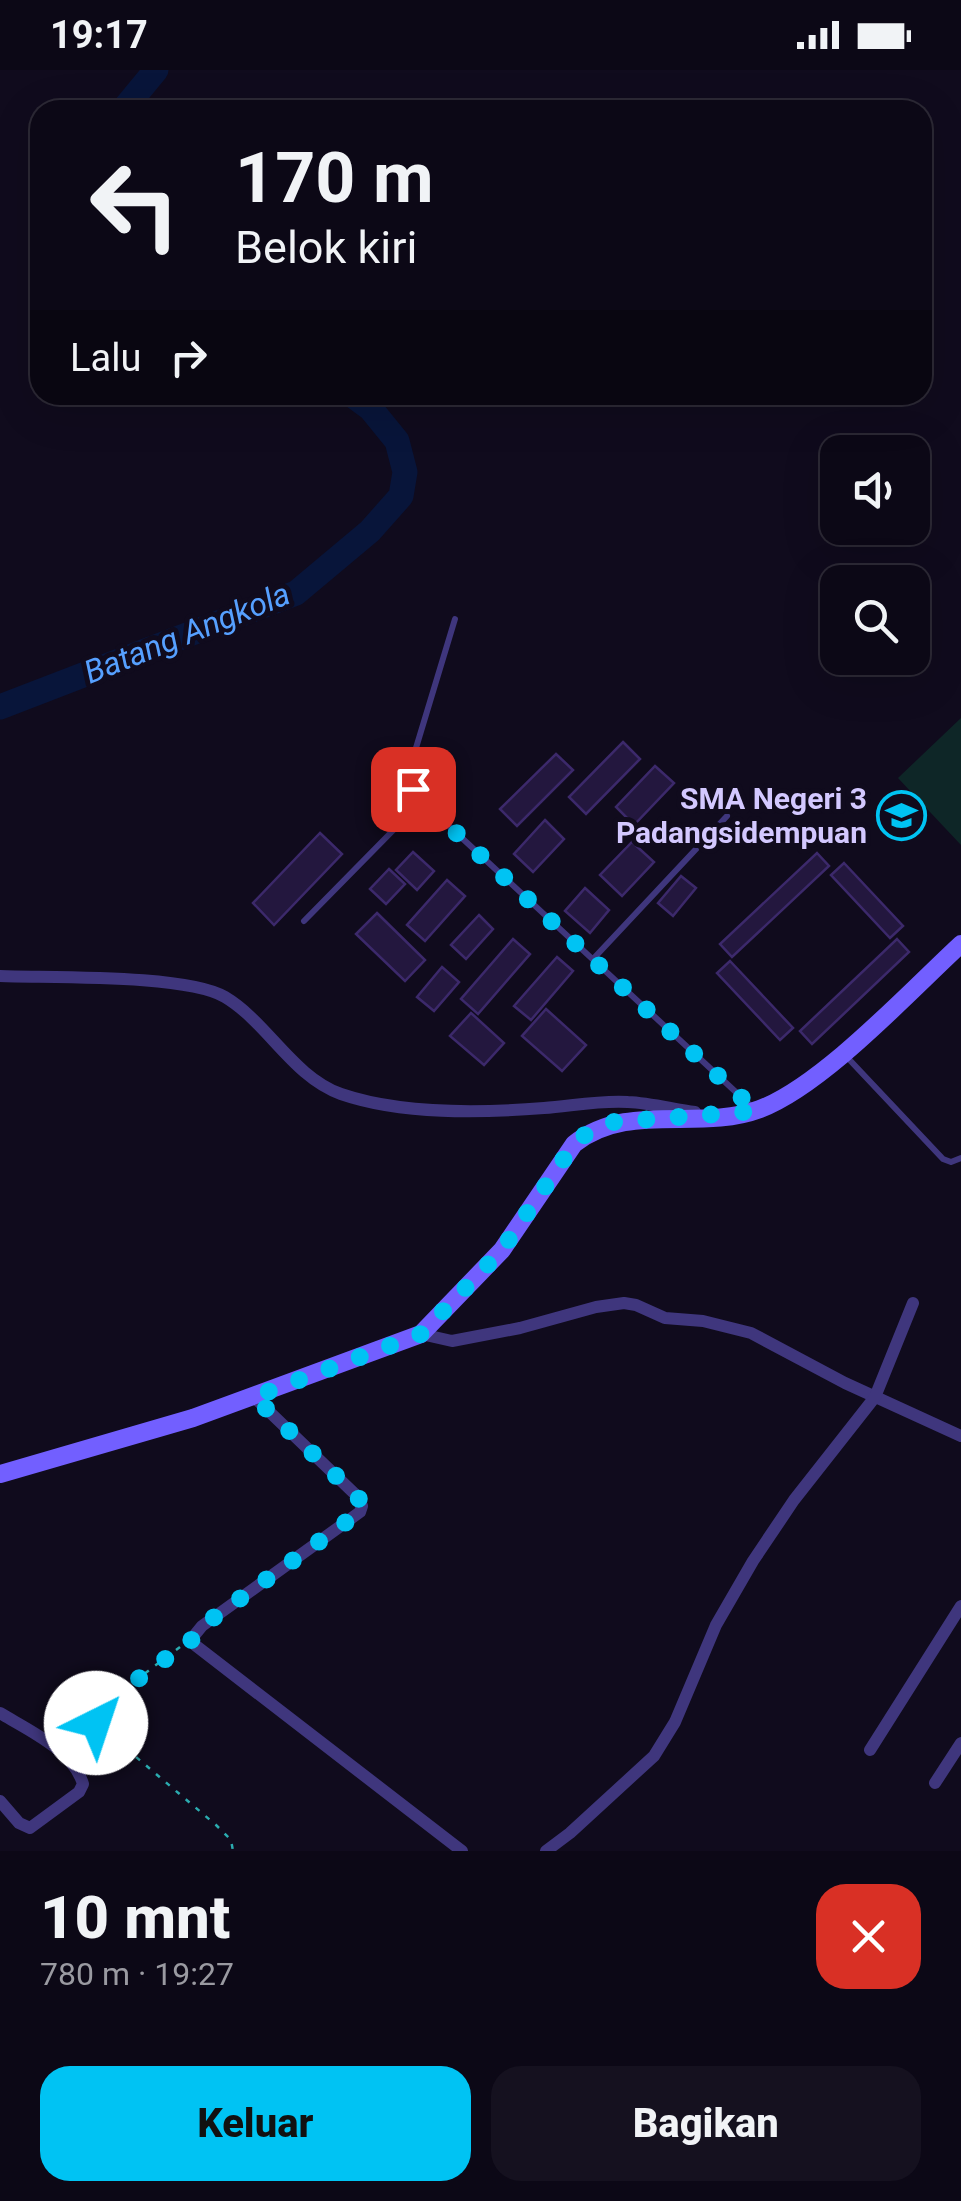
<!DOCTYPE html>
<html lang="id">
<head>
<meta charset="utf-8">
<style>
  body { margin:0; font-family:Roboto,sans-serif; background:#15111f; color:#f1f3f6; height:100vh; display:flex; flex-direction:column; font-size:38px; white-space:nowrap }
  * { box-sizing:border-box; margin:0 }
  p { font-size:32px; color:#9a9aa1 }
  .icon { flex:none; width:55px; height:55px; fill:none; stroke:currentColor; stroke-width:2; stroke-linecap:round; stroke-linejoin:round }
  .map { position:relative; height:1781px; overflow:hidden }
  .drawer { display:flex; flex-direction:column; background:#0c0816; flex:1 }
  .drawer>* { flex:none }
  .guide { position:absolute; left:30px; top:30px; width:902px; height:305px; border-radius:30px; box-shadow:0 10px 40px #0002,0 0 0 2px #2c2935; background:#0c0816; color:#f1f3f6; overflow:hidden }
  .tools { position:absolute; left:820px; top:365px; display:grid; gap:20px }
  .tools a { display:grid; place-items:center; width:110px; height:110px; border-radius:20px; background:#0c0816; box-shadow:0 10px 40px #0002,0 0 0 2px #2c2935; font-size:50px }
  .pin { position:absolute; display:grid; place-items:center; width:85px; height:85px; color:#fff; margin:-42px; border-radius:20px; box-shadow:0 5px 15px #0006 }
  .me { position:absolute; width:110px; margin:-55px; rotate:41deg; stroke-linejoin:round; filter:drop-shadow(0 0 8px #0008) }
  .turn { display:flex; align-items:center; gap:35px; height:210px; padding:0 40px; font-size:45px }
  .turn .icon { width:130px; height:130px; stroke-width:2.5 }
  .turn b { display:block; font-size:70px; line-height:85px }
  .then { display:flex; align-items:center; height:95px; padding:0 40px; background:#0003; gap:20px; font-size:38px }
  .round { display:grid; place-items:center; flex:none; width:105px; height:105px; border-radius:30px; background:#15111f }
  .headline { display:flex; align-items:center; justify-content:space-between; height:170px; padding:0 40px }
  h1 { font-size:60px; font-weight:800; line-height:75px }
  .cta { display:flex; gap:20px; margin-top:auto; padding:20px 40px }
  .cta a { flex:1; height:115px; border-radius:30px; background:#00c3f3; color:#111; font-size:40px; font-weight:800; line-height:115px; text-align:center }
  .cta a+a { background:#15111f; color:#f1f3f6 }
  .status { display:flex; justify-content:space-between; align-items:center; height:70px; padding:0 50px; background:#0c0816; direction:ltr }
  .status svg { height:28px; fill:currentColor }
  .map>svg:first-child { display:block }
</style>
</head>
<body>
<div class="status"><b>19:17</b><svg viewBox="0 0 49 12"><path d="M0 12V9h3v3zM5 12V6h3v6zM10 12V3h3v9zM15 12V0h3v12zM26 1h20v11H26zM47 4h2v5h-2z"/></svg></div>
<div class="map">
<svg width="961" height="1781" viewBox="0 0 961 1781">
  <rect width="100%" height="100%" fill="#100b1d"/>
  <!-- green -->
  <path fill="#0e2627" d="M 961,648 L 961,775 L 898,708 Z"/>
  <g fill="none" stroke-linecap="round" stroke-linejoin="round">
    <!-- river -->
    <g stroke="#08153a" stroke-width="25">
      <path d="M 123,40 L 156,0"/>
      <path d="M 0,637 L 296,523 L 370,461 L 401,426 L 405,402 L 397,371 L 371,339 L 352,325"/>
    </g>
  </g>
  <!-- building -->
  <g fill="#23173e" stroke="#3c296b" stroke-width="2.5">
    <path d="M 623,672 L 640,689 L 586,744 L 569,727 Z"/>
    <path d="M 556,684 L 573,700 L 517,756 L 500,739 Z"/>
    <path d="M 655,696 L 674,713 L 634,755 L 616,737 Z"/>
    <path d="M 545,750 L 564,769 L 533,802 L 514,784 Z"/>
    <path d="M 320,763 L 342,784 L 274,855 L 253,833 Z"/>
    <path d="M 632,772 L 654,792 L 622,826 L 600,805 Z"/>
    <path d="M 413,782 L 434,801 L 417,820 L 396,800 Z"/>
    <path d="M 817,783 L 829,796 L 732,887 L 720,874 Z"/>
    <path d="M 844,793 L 903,856 L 890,868 L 831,805 Z"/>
    <path d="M 389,799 L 405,814 L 386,834 L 370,819 Z"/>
    <path d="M 681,806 L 696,818 L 673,846 L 658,833 Z"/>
    <path d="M 447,810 L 465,826 L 425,871 L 407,855 Z"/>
    <path d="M 585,818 L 609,840 L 590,863 L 565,841 Z"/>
    <path d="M 377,843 L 425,890 L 405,911 L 356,864 Z"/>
    <path d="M 479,845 L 493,859 L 466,889 L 451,875 Z"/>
    <path d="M 513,869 L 530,884 L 478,944 L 461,929 Z"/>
    <path d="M 897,869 L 909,882 L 812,974 L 800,961 Z"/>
    <path d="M 557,887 L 573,901 L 531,950 L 514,936 Z"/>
    <path d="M 730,891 L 793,958 L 780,970 L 717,903 Z"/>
    <path d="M 442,897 L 459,912 L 434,941 L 417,927 Z"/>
    <path d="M 546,939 L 586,975 L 562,1001 L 522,966 Z"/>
    <path d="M 471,943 L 504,973 L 484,995 L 450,966 Z"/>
  </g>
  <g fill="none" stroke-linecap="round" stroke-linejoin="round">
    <!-- path -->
    <path stroke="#2babaf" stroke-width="2.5" stroke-dasharray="5 8" stroke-linecap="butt" d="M 180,1577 L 104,1634 L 97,1644 L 96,1653 L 216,1755 L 231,1770 L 233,1781"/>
    <!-- lane -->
    <g stroke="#3f367d" stroke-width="6">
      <path d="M 422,731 L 413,719 L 409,701 L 455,549"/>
      <path d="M 304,851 L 422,731 L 752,1037"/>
      <path d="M 594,888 L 727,746"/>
      <path d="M 844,984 L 943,1089 L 951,1092 L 961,1088"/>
    </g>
    <!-- street -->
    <g stroke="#3f367d" stroke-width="12">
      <path d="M 0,906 C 50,908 186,904 225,927 C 267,952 293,1007 341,1024 C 402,1045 481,1043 544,1038 C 571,1036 601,1030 628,1032 C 650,1033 673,1039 695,1042"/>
      <path d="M 421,1264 L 452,1271 L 520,1258 L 596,1237 L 624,1233 L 636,1235 L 665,1248 L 703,1251 L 751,1263 L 845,1313 L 961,1366"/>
      <path d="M 254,1327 L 358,1427 L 362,1436 L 360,1442 L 202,1556 L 193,1567 L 195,1575 L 462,1781"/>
      <path d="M 0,1643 C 28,1660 73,1680 83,1714 L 79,1722 L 30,1758 L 19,1753 L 0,1731"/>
      <path d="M 870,1680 L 961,1536"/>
      <path d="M 935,1713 L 961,1673"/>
      <path d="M 546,1781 L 570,1763 L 654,1686 L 675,1652 L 716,1555 L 753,1491 L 794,1430 L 875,1327 L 913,1233"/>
    </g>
    <!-- secondary -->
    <path stroke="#725fff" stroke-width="18" d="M 0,1404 L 193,1348 L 421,1264 L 502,1180 L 574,1074 C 628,1031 699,1062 760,1039 C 823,1015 909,922 961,874"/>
  </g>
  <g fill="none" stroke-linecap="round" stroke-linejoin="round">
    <!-- route -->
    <path stroke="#00c3f3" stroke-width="18" stroke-dasharray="0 32.4" d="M 96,1653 L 97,1644 L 104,1634 L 194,1568 L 202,1556 L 360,1442 L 362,1436 L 358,1427 L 254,1327 L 421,1264 L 502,1180 L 574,1074 L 586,1064 L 614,1052 L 756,1041 L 422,731 L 413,719"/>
  </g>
  <!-- icons -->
  <defs>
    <symbol id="university-ring" viewBox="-11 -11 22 22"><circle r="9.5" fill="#100b1d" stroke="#00c3f3" stroke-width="1.5"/><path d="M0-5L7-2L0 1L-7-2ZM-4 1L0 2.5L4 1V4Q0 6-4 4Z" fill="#00c3f3"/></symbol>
  </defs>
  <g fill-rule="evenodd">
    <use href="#university-ring" x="874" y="718" width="55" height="55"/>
  </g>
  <g text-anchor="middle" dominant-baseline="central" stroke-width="10" stroke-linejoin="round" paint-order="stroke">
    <!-- poi labels -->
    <g font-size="30" font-weight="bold" fill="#d3c8ff" stroke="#100b1d" text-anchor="end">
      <text x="867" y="728">SMA Negeri 3<tspan x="867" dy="34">Padangsidempuan</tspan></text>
    </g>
    <!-- water labels -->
    <g font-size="32" font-style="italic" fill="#56a0ff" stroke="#100b1d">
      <text transform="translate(187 563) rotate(-22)">Batang Angkola</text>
    </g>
  </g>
</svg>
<div class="tools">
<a><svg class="icon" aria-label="sound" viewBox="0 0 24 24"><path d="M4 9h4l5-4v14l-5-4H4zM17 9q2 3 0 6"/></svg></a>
<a><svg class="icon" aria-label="search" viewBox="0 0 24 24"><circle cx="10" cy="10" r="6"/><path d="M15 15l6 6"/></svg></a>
</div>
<div class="pin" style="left:413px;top:719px;background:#d93025"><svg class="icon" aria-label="arrive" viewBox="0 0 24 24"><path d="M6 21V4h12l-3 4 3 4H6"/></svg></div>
<svg class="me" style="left:96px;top:1653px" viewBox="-20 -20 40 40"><circle r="19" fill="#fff"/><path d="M0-13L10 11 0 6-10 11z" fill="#00c3f3"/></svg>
<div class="guide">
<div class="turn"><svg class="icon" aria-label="left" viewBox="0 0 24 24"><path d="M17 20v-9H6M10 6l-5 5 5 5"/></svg><div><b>170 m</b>Belok kiri</div></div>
<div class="then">Lalu<svg class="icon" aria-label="right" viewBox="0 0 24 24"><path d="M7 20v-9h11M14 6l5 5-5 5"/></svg></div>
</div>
</div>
<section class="drawer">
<div class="headline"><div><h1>10 mnt</h1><p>780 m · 19:27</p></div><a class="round" style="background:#d93025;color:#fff"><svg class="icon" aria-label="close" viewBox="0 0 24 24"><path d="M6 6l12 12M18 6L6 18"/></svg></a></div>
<div class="cta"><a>Keluar</a><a>Bagikan</a></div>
</section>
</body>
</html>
